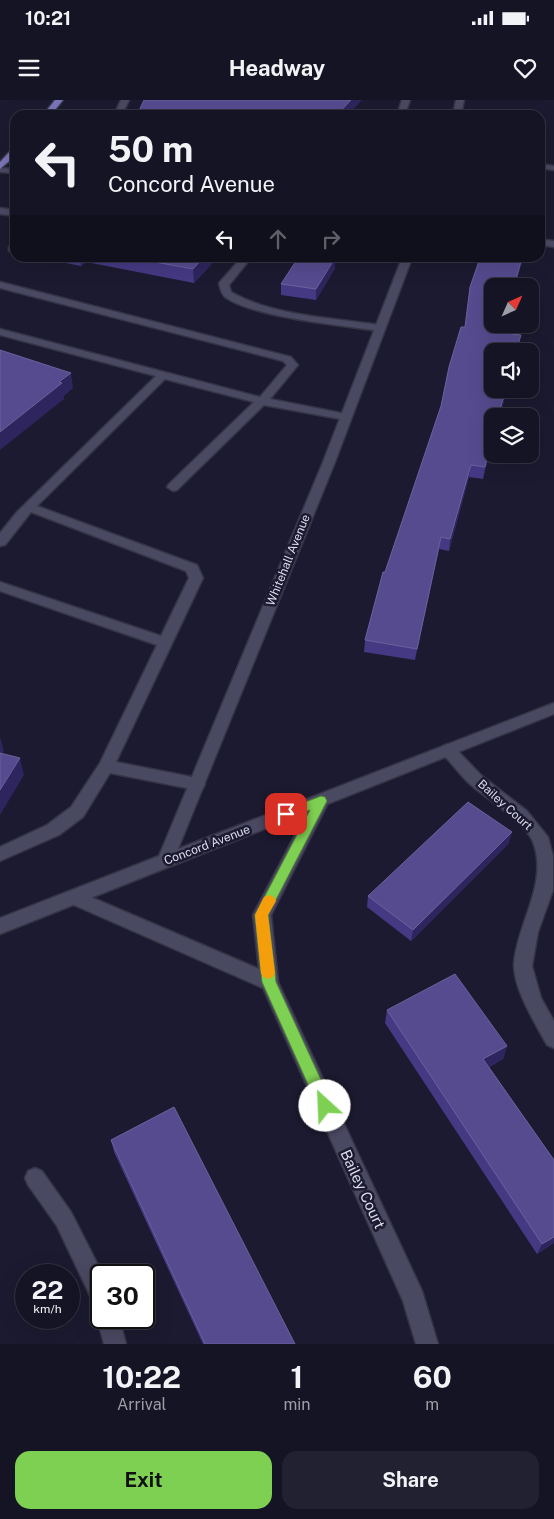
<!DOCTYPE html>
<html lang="en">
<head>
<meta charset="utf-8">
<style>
  body { margin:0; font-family:"Public Sans",sans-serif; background:#212131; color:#f1f3f6; height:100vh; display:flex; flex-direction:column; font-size:19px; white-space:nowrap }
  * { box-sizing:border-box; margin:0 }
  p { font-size:16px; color:#9d9ea6 }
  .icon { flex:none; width:28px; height:28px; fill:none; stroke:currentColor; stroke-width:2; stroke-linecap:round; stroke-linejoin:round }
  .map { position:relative; height:1244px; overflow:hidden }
  .drawer { display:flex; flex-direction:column; background:#141424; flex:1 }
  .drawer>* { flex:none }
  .hud { position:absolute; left:10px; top:10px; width:535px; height:152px; border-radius:15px; box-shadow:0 5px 20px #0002,0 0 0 1px #333341; background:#141424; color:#f1f3f6; overflow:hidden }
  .needle { width:32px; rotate:45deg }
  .buttons { position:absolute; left:484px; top:178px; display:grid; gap:10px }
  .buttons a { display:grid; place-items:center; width:55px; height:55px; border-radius:10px; background:#141424; box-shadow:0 5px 20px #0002,0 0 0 1px #333341; font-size:25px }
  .speed { position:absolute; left:15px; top:1164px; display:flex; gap:10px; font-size:25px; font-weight:700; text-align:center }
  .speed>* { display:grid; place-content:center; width:65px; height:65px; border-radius:50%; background:#141424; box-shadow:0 5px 20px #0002,0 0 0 1px #333341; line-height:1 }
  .speed small { font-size:12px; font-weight:400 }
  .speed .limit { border:2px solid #111; border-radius:8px; background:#fff; color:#111 }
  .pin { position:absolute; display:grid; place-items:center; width:42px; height:42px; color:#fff; margin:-21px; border-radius:10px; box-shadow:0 2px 8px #0006 }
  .me { position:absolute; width:55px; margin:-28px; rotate:335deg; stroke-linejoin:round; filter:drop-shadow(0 0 4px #0008) }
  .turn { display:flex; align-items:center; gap:18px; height:105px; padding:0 15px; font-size:22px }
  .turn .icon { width:65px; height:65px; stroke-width:2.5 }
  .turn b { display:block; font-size:35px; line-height:42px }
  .lanes { display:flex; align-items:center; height:48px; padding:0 15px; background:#0003; justify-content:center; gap:25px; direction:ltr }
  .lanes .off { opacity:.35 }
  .eta { display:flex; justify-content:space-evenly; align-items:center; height:85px; text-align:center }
  .eta b { font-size:30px; font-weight:700; line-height:35px }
  .primary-button { display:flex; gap:10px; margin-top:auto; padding:10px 15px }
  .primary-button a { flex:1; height:58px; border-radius:15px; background:#7ed053; color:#111; font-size:20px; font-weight:700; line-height:58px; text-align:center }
  .primary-button a+a { background:#212131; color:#f1f3f6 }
  .status { display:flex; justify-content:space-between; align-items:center; height:35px; padding:0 25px; background:#141424; direction:ltr }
  .status svg { height:14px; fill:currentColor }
  header { display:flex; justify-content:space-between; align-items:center; height:65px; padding:0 15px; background:#141424; font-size:22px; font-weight:700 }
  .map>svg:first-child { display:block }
</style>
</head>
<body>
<div class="status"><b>10:21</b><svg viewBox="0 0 49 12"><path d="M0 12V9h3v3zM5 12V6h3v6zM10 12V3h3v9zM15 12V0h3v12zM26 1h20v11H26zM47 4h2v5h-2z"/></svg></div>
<header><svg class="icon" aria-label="menu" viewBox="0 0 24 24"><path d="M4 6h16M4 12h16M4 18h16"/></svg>Headway<svg class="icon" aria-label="heart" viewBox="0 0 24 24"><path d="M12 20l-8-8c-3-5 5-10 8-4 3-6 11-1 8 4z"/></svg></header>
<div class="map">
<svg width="554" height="1244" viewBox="0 0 554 1244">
  <rect width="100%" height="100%" fill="#1b1a30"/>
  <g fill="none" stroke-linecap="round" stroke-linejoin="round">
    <defs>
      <g id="lane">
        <path d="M 121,0 L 129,0 L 122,15 L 114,15 Z"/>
        <path d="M 402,0 L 410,0 L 405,15 L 397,15 Z"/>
        <path d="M 0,68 L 15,69 L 15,73 L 0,72 Z"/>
        <path d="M 0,108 L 15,110 L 15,116 L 0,114 Z"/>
        <path d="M 540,139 L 554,141 L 554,147 L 540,145 Z"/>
        <path d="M 15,144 L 15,151 L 9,151 L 9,147 Z"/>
        <path d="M 241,158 L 251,158 L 229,185 L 231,192 C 273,216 333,218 380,225 L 385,228 L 380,231 C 344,226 252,217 225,197 C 221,193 220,188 219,183 Z"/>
        <path d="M 0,182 L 291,257 L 298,265 L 270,299 L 346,314 L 352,317 L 346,320 L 264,305 L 177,390 L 173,391 L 167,387 L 169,384 L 254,302 L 165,279 L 37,406 L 197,465 L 203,478 L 116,662 L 197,678 L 203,680 L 205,684 L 203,688 L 197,690 L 110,673 L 83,717 L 59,735 L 0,761 L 0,747 L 47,725 L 71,707 L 100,663 L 157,545 L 0,491 L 0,482 L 161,536 L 189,478 L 186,471 L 31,412 L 5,445 L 0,446 L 0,433 L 17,412 L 156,276 L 0,235 L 0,229 L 260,297 L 287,265 L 283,261 L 0,188 Z"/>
      </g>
      <g id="street">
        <path d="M 540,64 L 554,66 L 554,70 L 540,68 Z"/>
        <path d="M 448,644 L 453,646 L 482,676 L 527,711 L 548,737 L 553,756 L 553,790 L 538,832 L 532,866 L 541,898 L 554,921 L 554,948 L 547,945 C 536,925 513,888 514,864 C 517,823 549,783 533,742 C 526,723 487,699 471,685 C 461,676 452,664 443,654 L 440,650 L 443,646 Z"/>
        <path d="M 321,695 L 327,697 L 329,701 L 271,815 L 278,882 L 422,1191 L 438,1244 L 416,1244 L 403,1201 L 263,888 L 67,802 L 64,797 L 67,792 L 73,790 L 79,792 L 259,869 L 253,815 L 315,697 Z"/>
        <path d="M 35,1068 L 42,1071 L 71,1112 L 103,1175 L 101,1175 L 101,1205 L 93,1202 L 57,1126 L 28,1085 L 25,1078 L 28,1071 Z"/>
        <path d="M 100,1210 L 101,1218 L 119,1218 L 126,1244 L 104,1244 L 97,1218 Z"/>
      </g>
      <g id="secondary">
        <path d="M 456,0 L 464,0 L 461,15 L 453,15 Z"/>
        <path d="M 402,158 L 412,158 L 335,362 L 178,749 L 554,603 L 554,614 L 0,834 L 0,818 L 159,756 L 323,362 Z"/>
      </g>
      <g id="primary">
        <path d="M 55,0 L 63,0 L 51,15 L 43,15 Z"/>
        <path d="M 12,49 L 15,49 L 15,56 L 0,69 L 0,62 Z"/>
      </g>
    </defs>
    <!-- lane casing -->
    <use href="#lane" stroke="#363345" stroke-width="3"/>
    <!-- street casing -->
    <use href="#street" stroke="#363345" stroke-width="3"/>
    <!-- secondary casing -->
    <use href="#secondary" stroke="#363345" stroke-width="3"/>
    <!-- primary casing -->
    <use href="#primary" stroke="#363345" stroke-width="3"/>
    <!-- lane -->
    <use href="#lane" fill="#4a4962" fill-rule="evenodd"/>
    <!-- street -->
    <use href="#street" fill="#4a4962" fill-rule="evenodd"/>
    <!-- secondary -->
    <use href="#secondary" fill="#4a4962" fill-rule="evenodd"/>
    <!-- primary -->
    <use href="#primary" fill="#7b75ba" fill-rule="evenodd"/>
  </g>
  <!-- wall -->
  <g fill="#463984">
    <path d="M 40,158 L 217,158 L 194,183 L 86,162 L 81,166 Z"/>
    <path d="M 480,158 L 523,158 L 515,186 L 492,186 L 492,224 L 512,224 L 511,234 L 521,235 L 517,251 L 492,251 L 492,289 L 507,289 L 500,316 L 492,316 L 492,342 L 483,379 L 469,377 L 449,451 L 439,449 L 415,560 L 364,552 L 365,540 L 383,472 L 385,472 L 441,306 L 449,267 L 461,227 L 465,227 L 470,187 Z"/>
    <path d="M 335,168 L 316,200 L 281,195 L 281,184 Z"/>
    <path d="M 509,743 L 411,841 L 367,807 L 368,796 Z"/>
    <path d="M 387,910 L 507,946 L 503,959 L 489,967 L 554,1060 L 554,1143 L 537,1154 L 385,923 Z"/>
    <path d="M 111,1040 L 295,1244 L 203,1244 L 114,1052 Z"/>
  </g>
  <!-- shaded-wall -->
  <g fill="#2e255e">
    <path d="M 351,0 L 362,0 L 348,15 L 337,15 Z"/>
    <path d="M 80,158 L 85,158 L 86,162 L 81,166 Z"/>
    <path d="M 203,158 L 217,158 L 194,183 L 193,169 Z"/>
    <path d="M 335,158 L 335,168 L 316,200 L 316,189 Z"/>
    <path d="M 522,158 L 523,158 L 515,186 L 514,186 Z"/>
    <path d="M 71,273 L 73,288 L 64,296 L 64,299 L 0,350 L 0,332 Z"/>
    <path d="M 506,289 L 507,289 L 500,316 L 498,316 Z"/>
    <path d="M 492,338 L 492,342 L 483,379 L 485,367 Z"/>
    <path d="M 471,365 L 469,377 L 449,451 L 450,439 Z"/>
    <path d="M 441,437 L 439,449 L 415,560 L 417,549 Z"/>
    <path d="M 0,637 L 4,651 L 0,657 Z"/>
    <path d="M 20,658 L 24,675 L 0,715 L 0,690 Z"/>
    <path d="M 512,732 L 509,743 L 411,841 L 413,830 Z"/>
    <path d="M 507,946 L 503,959 L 479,972 L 483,959 Z"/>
    <path d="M 554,1137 L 554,1143 L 537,1154 L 542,1144 Z"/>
  </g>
  <!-- building -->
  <g fill="#564b8f" stroke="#6b619d">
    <path d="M 144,0 L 351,0 L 337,15 L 137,15 Z"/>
    <path d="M 540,80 L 543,80 L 540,90 Z"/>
    <path d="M 133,158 L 203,158 L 193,169 Z"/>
    <path d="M 298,158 L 335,158 L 316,189 L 281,184 Z"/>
    <path d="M 480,158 L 522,158 L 514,186 L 492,186 L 492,224 L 512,224 L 511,234 L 521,235 L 516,251 L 492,251 L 492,289 L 506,289 L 498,316 L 492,316 L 492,338 L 485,367 L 471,365 L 450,439 L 441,437 L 417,549 L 365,540 L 383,472 L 385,472 L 441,306 L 449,267 L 461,227 L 465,227 L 470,187 Z"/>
    <path d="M 0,250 L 71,273 L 59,282 L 62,283 L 0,332 Z"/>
    <path d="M 0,653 L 20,658 L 0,690 Z"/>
    <path d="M 468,702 L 512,732 L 413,830 L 368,796 Z"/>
    <path d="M 455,874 L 507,946 L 483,959 L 554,1060 L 554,1137 L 542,1144 L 387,910 Z"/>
    <path d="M 174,1007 L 295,1244 L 205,1244 L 111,1040 Z"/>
  </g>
  <!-- route -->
  <path fill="#7ed053" stroke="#528736" d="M 321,696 L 325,697 L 327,701 L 268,815 L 276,882 L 333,1006 L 330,1011 L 325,1013 L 320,1011 L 262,882 L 255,815 L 310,710 L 286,719 L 282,718 L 280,714 L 282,711 Z"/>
  <!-- slow -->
  <path fill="#f59e0b" d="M 269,795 L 274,797 L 276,801 L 268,815 L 275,873 L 273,877 L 268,879 L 263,877 L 261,873 L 255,815 L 264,797 Z"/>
  <g text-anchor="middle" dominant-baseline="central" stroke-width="5" stroke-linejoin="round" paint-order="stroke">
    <!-- street labels -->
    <g font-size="12" fill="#dbdbea" stroke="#1b1a30">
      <text transform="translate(288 460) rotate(-68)">Whitehall Avenue</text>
      <text transform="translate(505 705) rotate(42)">Bailey Court</text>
      <text transform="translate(207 745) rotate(-21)">Concord Avenue</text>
    </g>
    <!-- near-street labels -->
    <g font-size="15" fill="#dbdbea" stroke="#1b1a30">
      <text transform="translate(363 1089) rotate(65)">Bailey Court</text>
    </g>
  </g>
</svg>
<div class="buttons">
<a><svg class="needle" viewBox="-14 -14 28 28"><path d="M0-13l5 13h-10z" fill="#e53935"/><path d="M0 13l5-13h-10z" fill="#9d9ea6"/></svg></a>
<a><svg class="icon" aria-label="sound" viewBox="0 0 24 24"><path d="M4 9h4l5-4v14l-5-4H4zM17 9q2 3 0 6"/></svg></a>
<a><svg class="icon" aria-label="layers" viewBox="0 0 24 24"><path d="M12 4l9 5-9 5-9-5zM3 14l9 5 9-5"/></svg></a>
</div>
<div class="speed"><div>22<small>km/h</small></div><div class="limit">30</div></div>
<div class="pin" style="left:286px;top:714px;background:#d93025"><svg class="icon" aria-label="arrive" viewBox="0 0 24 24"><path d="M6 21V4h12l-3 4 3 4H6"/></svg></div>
<svg class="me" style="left:325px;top:1006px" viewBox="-20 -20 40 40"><circle r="19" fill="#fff"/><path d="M0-13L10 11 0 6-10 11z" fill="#7ed053"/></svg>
<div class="hud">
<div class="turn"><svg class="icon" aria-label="left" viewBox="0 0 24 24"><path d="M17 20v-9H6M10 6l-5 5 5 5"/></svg><div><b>50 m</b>Concord Avenue</div></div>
<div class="lanes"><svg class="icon" aria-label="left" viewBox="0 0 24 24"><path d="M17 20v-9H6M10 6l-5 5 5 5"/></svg><svg class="icon off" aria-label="ahead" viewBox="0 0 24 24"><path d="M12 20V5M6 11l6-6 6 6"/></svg><svg class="icon off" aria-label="right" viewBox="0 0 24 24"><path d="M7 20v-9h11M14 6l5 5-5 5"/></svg></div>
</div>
</div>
<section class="drawer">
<div class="eta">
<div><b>10:22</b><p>Arrival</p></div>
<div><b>1</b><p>min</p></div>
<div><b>60</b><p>m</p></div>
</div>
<div class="primary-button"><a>Exit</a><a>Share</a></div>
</section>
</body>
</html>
